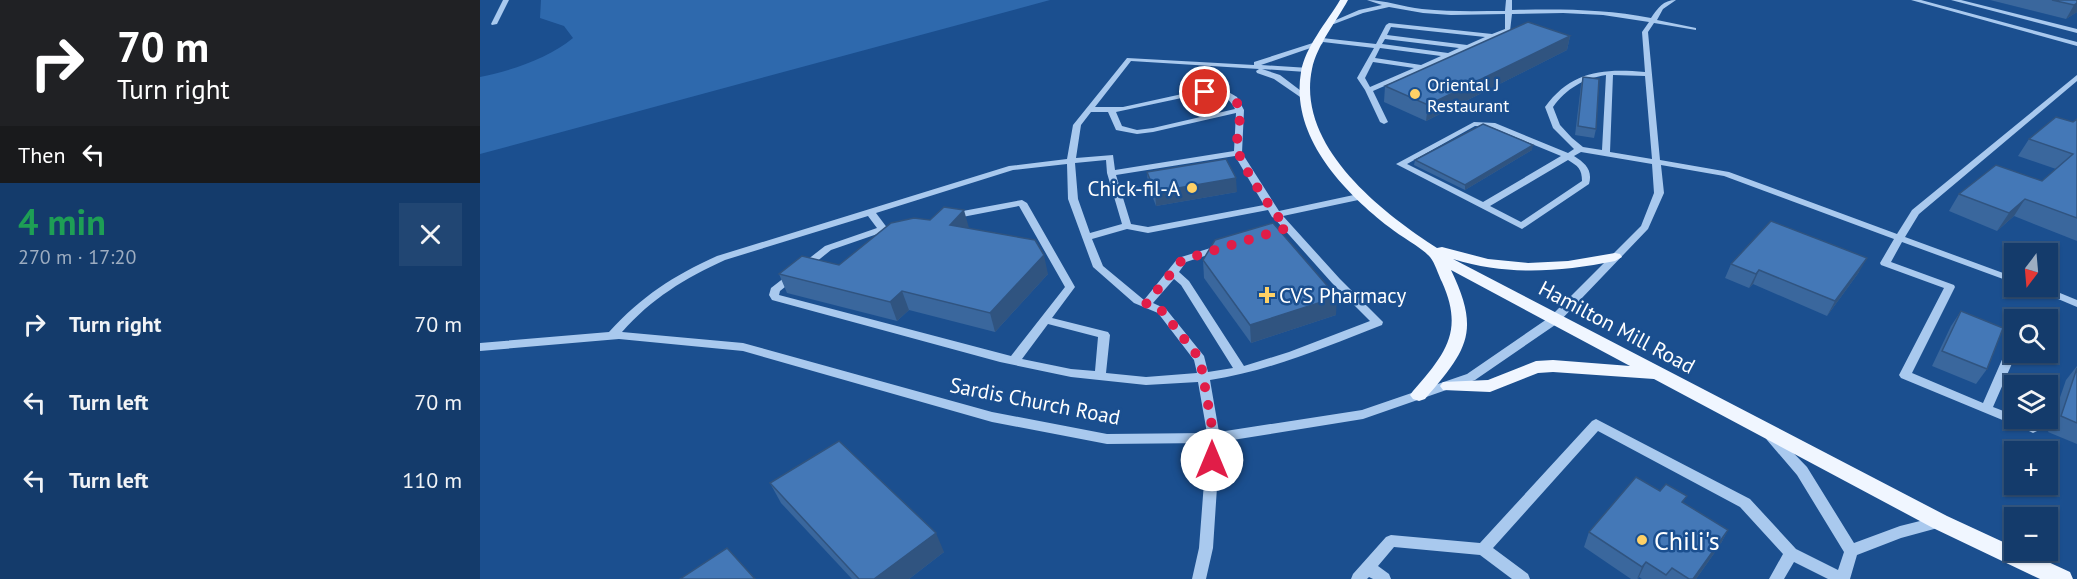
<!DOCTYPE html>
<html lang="en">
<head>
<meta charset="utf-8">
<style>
  body { margin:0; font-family:"PT Sans",sans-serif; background:#214673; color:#f1f3f6; height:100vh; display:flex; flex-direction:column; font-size:22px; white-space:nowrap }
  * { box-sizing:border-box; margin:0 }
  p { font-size:20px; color:#9dadc1 }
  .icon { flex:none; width:33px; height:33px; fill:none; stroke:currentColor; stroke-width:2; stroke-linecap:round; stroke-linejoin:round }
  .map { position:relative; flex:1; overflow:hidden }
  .details { display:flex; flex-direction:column; background:#143b6b; width:480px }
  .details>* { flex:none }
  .banner { background:#202124; color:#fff; overflow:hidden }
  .needle { width:39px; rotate:196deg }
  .tools { position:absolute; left:1524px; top:243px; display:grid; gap:12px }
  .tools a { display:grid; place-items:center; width:54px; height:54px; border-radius:0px; background:#143b6b; box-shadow:0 2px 4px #0004,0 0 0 2px #33557e; font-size:30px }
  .pin { position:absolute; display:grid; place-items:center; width:51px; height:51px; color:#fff; margin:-26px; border:3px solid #fff; border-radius:50%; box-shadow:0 2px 6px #0007 }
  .me { position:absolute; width:66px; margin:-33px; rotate:0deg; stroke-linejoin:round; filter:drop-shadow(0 0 4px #0008) }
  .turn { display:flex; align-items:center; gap:21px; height:126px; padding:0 18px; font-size:27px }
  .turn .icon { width:78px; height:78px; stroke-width:2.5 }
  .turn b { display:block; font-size:42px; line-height:51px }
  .then { display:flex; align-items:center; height:57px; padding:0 18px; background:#0003; gap:12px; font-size:22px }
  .round { display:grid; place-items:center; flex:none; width:63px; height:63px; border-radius:0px; background:#214673 }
  .summary { display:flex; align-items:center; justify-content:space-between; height:102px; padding:0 18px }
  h1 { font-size:36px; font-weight:700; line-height:45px; color:#1e9e55 }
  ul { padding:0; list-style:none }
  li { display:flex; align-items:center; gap:18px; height:78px; padding:0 18px }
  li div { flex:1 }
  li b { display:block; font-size:22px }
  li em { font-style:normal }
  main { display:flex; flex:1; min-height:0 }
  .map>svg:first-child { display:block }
</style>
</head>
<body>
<main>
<section class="details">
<div class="banner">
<div class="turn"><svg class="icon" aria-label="right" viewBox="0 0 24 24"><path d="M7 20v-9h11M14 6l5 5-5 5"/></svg><div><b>70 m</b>Turn right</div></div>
<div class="then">Then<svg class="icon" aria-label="left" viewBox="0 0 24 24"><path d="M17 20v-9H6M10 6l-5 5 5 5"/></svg></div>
</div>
<div class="summary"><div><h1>4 min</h1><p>270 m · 17:20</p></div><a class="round"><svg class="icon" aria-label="close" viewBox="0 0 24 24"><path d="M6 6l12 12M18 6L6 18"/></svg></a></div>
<ul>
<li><svg class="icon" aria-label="right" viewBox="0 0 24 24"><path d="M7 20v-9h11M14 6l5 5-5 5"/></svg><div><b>Turn right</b></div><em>70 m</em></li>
<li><svg class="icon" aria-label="left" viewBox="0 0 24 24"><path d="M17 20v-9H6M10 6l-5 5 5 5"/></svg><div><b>Turn left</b></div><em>70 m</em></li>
<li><svg class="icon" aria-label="left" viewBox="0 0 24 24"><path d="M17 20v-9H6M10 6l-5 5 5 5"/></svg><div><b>Turn left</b></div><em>110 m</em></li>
</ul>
</section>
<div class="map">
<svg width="1597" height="579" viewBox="0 0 1597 579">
  <rect width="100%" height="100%" fill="#1b4f8f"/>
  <!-- green -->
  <path fill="#2e69ad" d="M 61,0 L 570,0 L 0,154 L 0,77 C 31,71 69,58 93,38 L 84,26 L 60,18 Z"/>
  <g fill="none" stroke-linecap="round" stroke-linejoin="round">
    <!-- minor -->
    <g fill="#a9c9ee" fill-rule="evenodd">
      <path d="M 23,0 L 29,0 L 17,24 L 12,25 L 11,24 Z"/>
      <path d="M 887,0 C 905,0 923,7 942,9 C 969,12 998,11 1025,11 L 1026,0 L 1032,0 L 1032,10 C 1079,9 1125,9 1171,18 C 1178,8 1183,0 1196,0 L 1183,9 L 1177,20 L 1216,28 L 1216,30 L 1174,23 L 1168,32 L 1180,160 L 1249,172 L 1417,234 L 1432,210 L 1597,75 L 1597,81 L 1439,214 L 1425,237 L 1534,277 L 1534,283 L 1422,242 L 1411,262 L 1474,285 L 1475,287 L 1432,373 L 1503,403 L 1528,346 L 1530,343 L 1534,342 L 1534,352 L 1537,352 L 1513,407 L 1534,415 L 1534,418 C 1543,418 1555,421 1559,428 L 1557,431 L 1553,433 L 1549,431 L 1421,378 L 1419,375 L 1464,288 L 1401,265 L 1400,263 L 1414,239 L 1244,176 L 1181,165 L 1184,193 L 1168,229 L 1078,323 L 995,380 L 883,419 L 740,442 L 733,548 L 726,579 L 712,579 L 719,548 L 727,443 L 627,444 L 512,422 L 263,351 L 139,339 L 0,351 L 0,343 L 129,332 C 162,296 193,276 237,256 L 529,166 L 587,159 L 593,125 L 647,58 L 774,65 L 774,62 L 839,41 L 840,39 L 842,38 L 896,44 L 906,25 L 909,23 L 1012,34 L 1025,29 L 1025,14 L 971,15 L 943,13 L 909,7 L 883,13 L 854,24 L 849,23 L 879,10 L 902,5 ZM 1083,13 L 1123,15 L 1169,22 L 1162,32 L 1165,72 C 1123,68 1091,71 1065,107 L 1073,128 L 1094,149 L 1088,153 L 1015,123 L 994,122 L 916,164 L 1042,229 L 1109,184 C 1113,170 1105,163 1094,156 L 1101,152 L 1172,164 L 1174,193 L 1161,226 L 1070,317 L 987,374 L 882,410 L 739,432 L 730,380 C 790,371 845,347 902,325 L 903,322 L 860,279 L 803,216 L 883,199 L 888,196 L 883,193 L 799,211 L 762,153 L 764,110 L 757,97 L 745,90 L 725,89 L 643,107 L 615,107 L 651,61 L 779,69 L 776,71 L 777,73 L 794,79 L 826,101 L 829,101 L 829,97 L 800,75 L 782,69 L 826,72 L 830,70 L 829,68 L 781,65 L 842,44 L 843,42 L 894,48 L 877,78 L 885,90 L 900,122 L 904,124 L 908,122 L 893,91 L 1030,31 L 1032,14 ZM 911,27 L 1005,37 L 987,45 L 907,35 ZM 905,39 L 979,48 L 968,53 L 902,44 ZM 900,48 L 961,56 L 941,65 L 895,58 ZM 893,62 L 934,68 L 890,87 L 885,78 ZM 1126,75 L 1122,150 L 1103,147 L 1092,138 L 1080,125 L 1073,107 C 1087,88 1103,79 1126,75 ZM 1133,75 L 1165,76 L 1172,159 L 1130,152 ZM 725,93 C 739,94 748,95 755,109 L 673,128 L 657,130 L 642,126 L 636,112 ZM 611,112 L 628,112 L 636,130 L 657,134 L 673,132 L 756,113 L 754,151 L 635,170 L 633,155 L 596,158 L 601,125 ZM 995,126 L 1011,127 L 1081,156 L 1003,202 L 927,164 ZM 755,156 L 784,205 L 668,227 L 651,224 L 636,175 ZM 626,160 L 627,173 L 642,224 L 610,233 L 598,199 L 595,163 ZM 1088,160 C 1098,166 1102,169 1102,181 L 1041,222 L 1010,206 ZM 587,164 L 588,199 L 613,267 L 654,303 L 678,313 L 714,360 L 717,373 L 666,377 L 626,373 L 630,335 L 628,332 L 572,318 L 595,287 L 547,203 L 542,200 L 472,213 L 467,216 L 472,219 L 539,206 L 585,287 L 531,356 L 299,295 L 300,291 L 351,250 L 406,231 L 408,229 L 396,213 L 533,170 ZM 788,210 L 792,217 L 794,218 L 852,283 L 890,321 L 809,352 L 764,366 L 709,281 L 699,272 L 706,262 L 743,250 L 745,248 L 743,246 L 737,246 L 698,258 L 664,300 L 623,266 L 612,239 L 647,229 L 668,233 ZM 388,216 L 397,228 L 345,246 L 291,288 L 289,295 L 292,300 L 520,362 L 591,377 L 666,385 L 718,382 L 727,433 L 627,434 L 512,412 L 263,343 L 142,332 C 171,299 205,278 245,260 ZM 694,279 L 701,285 L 753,368 L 728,372 L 724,356 L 686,309 L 673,303 ZM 568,324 L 618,337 L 615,371 L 591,369 L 542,359 Z"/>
      <path d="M 1431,0 L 1441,0 L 1597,42 L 1597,46 Z"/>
      <path d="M 1471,0 L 1481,0 L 1597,29 L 1597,33 Z"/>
      <path d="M 1547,286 L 1563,286 L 1597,300 L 1597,307 Z"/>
      <path d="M 1116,419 L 1270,499 L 1316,549 L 1358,570 L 1364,552 L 1317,475 L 1287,440 L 1285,437 L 1287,434 L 1291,432 L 1295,434 L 1327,467 L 1374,543 L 1420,526 L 1460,516 L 1465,518 L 1467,522 L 1465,526 L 1421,538 L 1377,555 L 1370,579 L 1348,579 L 1314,562 L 1304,579 L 1289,579 L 1303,554 L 1260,507 L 1118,431 L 1013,548 L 1048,574 L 1050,579 L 1032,579 L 1000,555 L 914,547 L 898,566 L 909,574 L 911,579 L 893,579 L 889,577 L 887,579 L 871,579 L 873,574 L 906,537 L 911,535 L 1000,543 L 1112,421 Z"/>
    </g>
    <!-- major -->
    <path fill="#f0f6ff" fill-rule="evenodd" d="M 860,0 L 868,0 C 856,22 837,45 832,69 C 816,146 901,212 957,248 L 962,247 L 1008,259 L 1048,263 L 1088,261 L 1135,253 L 1140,254 L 1142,257 L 1135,261 C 1079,272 1028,276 973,259 L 1467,516 L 1534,547 L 1534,550 L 1542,550 L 1590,572 L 1593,579 L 1560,579 L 1453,528 L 1174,379 L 1073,372 L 1058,373 L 1010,392 L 963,390 L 960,386 L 963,382 L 1008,380 L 1056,361 L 1073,360 L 1150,366 L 971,270 C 1001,332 987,350 945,399 L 939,401 L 933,399 L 930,395 L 933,391 C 966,353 984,331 962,282 C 958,274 955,263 950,257 C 941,247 921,237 909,227 C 863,191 810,136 821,72 C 825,47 847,22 860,0 Z"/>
  </g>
  <!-- wall -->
  <g fill="#3a679d">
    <path d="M 1510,0 L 1597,0 L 1597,12 L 1586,19 Z"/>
    <path d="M 1090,36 L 1087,50 L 946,121 L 904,102 L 905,86 Z"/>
    <path d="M 1103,77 L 1116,129 L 1114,138 L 1095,135 L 1101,85 Z"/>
    <path d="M 1597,119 L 1597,241 L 1534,216 L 1517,231 L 1469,211 L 1479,194 L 1562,181 L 1576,169 L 1538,156 L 1549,139 L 1593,122 Z"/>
    <path d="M 1052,150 L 985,190 L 934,165 L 935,160 Z"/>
    <path d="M 667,172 L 757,192 L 676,206 L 668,185 Z"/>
    <path d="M 489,228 L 568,274 L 515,332 L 429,310 L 417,321 L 307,293 L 299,274 L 359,265 Z"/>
    <path d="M 723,260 L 856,315 L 771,343 L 724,278 Z"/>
    <path d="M 1251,264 L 1379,272 L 1347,316 L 1273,284 L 1269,288 L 1245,278 Z"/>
    <path d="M 1481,311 L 1507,369 L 1496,384 L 1452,366 L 1471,326 Z"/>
    <path d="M 1597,366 L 1597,444 L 1568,432 L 1586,380 Z"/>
    <path d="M 290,483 L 464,552 L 429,579 L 372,579 L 301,503 Z"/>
    <path d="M 1180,491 L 1204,503 L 1248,530 L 1240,545 L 1216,579 L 1162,579 L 1159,577 L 1158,579 L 1151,579 L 1104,547 L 1109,532 Z"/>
  </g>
  <!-- shaded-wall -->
  <g fill="#305480">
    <path d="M 1597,3 L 1597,12 L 1586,19 L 1594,5 Z"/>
    <path d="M 1090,36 L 1087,50 L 946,121 L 948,105 Z"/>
    <path d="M 1053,145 L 1052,150 L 985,190 L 985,185 Z"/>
    <path d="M 756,178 L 757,192 L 676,206 L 675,192 Z"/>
    <path d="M 1545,199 L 1534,216 L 1517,231 L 1529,213 Z"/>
    <path d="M 484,210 L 489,228 L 470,225 Z"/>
    <path d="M 564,255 L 568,274 L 515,332 L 510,313 Z"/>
    <path d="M 1387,258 L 1379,272 L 1347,316 L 1355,301 Z"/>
    <path d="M 1279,270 L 1273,284 L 1269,288 L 1276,274 Z"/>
    <path d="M 422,291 L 429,310 L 417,321 L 410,302 Z"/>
    <path d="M 857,297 L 856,315 L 771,343 L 770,325 Z"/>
    <path d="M 1248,530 L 1240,545 L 1216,579 L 1213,579 Z"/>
    <path d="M 456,533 L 464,552 L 429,579 L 394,579 Z"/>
    <path d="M 1166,562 L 1159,577 L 1157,579 L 1162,567 Z"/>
  </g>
  <!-- building -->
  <g fill="#4478b7" stroke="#305480" stroke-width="1.5">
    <path d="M 1572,0 L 1597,0 L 1597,3 L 1594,5 Z"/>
    <path d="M 1048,22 L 1090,36 L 948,105 L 905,86 Z"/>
    <path d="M 1103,77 L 1119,79 L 1116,129 L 1098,126 Z"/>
    <path d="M 1576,117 L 1593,122 L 1597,119 L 1597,218 L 1545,199 L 1529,213 L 1479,194 L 1516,165 L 1562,181 L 1593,154 L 1549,139 Z"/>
    <path d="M 1003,124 L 1053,145 L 985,185 L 935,160 Z"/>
    <path d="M 746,159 L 756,178 L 675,192 L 667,172 Z"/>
    <path d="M 464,207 L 484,210 L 470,225 L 555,240 L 564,255 L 510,313 L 422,291 L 410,302 L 299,274 L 322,256 L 359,265 L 411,223 L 434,218 L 450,220 Z"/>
    <path d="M 1291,221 L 1387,258 L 1355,301 L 1279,270 L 1276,274 L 1251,264 Z"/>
    <path d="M 793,223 L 857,297 L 770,325 L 723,260 L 735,240 Z"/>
    <path d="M 1481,311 L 1523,328 L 1507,369 L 1462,351 Z"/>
    <path d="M 1597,368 L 1597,423 L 1581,416 Z"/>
    <path d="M 359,441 L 456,533 L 394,579 L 379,579 L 290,483 Z"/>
    <path d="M 1156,477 L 1180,491 L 1186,484 L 1207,496 L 1202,502 L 1248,530 L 1213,579 L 1209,579 L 1192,568 L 1186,575 L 1166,562 L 1162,567 L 1109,532 Z"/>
    <path d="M 247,548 L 275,579 L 200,579 Z"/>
  </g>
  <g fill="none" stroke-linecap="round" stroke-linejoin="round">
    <!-- route -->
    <path stroke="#e11d48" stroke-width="10" stroke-dasharray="0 18" d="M 725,92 C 735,92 748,91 755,100 C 767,115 752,137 759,154 C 768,176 791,209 807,228 L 702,260 L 666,304 L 682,311 L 720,359 L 734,438 L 732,460"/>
  </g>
  <!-- markers -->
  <g fill="#ffd166" stroke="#1b4f8f" stroke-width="2">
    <circle cx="935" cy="94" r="6"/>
    <circle cx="712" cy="188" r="6"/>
    <path d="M784 286h6v6h6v6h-6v6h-6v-6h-6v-6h6z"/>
    <circle cx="1162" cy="540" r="6"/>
  </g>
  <g text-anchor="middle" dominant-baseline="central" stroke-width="5" stroke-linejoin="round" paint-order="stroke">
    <!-- far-poi labels -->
    <g font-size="18" fill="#fff" stroke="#1b4f8f" text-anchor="start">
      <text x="947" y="84">Oriental J<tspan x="947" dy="21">Restaurant</tspan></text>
    </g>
    <!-- poi labels -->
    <g font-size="21" fill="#fff" stroke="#1b4f8f" text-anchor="end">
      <text x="700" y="188">Chick-fil-A</text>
      <text x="799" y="295" text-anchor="start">CVS Pharmacy</text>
    </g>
    <!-- street labels -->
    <g font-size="21" fill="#fff" stroke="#1b4f8f">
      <text transform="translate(1137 327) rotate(28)">Hamilton Mill Road</text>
      <text transform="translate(555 401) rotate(11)">Sardis Church Road</text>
    </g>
    <!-- near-poi labels -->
    <g font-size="26" fill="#fff" stroke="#1b4f8f" text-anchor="start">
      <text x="1174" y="540">Chili's</text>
    </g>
  </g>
</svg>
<div class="tools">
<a><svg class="needle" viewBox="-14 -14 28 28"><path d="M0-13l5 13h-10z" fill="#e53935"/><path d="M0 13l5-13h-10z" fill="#9dadc1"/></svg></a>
<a><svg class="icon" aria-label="search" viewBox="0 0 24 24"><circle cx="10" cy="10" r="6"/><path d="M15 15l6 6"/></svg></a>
<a><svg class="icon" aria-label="layers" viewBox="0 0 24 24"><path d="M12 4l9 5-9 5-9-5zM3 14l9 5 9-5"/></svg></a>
<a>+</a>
<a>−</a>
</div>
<div class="pin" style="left:725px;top:92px;background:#d93025"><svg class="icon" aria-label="arrive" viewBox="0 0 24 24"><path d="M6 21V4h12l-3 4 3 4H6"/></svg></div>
<svg class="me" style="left:732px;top:460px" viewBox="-20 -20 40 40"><circle r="19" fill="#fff"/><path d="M0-13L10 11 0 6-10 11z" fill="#e11d48"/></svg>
</div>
</main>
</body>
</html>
